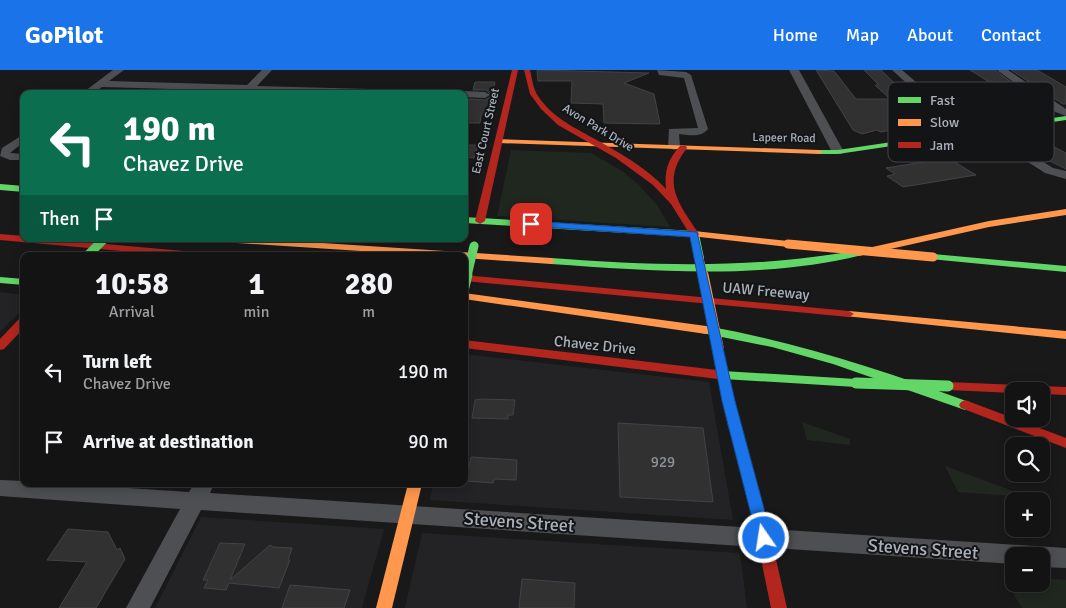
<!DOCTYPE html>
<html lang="en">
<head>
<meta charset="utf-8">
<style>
  body { margin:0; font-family:Signika,sans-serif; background:#1c1c1d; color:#f1f3f6; height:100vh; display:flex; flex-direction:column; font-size:19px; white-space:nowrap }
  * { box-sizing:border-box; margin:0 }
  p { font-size:16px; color:#9d9ea0 }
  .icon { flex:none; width:28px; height:28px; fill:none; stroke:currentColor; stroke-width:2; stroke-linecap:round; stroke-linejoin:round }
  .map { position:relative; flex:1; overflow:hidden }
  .details { position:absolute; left:20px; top:182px; width:448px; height:235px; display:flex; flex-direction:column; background:#131314; border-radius:10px; box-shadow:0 2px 12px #0003,0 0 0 1px #323234 }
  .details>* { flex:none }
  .banner { position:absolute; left:20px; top:20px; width:448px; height:152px; border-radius:10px; box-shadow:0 2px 12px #0003,0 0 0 1px #323234; background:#0b6e4f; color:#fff; overflow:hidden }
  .fabs { position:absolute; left:1005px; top:312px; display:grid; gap:10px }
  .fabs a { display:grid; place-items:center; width:45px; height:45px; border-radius:10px; background:#131314; box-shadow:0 2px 12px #0003,0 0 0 1px #323234; font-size:25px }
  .pin { position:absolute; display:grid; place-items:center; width:42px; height:42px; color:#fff; margin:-21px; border-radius:10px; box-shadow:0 2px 8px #0006 }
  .me { position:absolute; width:55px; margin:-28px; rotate:347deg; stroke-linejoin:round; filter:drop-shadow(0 0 4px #0008) }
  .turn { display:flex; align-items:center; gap:18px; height:105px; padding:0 20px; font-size:22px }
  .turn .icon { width:65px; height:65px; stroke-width:2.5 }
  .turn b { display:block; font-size:35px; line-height:42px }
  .then { display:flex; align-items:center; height:48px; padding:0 20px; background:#0003; gap:10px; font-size:19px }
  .eta { display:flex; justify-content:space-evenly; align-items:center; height:85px; text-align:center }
  .eta b { font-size:30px; font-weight:800; line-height:35px }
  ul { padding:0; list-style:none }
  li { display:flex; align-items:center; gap:15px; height:70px; padding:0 20px }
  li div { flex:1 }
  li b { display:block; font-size:19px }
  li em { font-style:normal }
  header { display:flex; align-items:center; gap:30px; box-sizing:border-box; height:70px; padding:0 25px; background:#1a73e8; color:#fff }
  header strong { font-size:24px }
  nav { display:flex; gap:28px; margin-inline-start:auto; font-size:18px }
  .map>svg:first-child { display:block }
</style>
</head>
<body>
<header>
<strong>GoPilot</strong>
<nav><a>Home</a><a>Map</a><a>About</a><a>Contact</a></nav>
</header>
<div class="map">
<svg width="1066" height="538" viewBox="0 0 1066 538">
  <rect width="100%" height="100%" fill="#19191a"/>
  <!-- built -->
  <g fill="#232326">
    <path d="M 0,222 L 24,225 L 24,238 L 0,262 Z"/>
    <path d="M 464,284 L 709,312 L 733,450 L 430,430 L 433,414 L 464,414 Z"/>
    <path d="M 201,447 L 384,459 L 362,538 L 155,538 Z"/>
    <path d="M 422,463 L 740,483 L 747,538 L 405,538 Z"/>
  </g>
  <!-- green -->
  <g fill="#1f271f">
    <path d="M 511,80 L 591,83 L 622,101 L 638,114 L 657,135 L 670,157 L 497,146 Z"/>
    <path d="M 802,352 L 850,369 L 850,375 L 807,370 Z"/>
    <path d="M 945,396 L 1013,421 L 1013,426 L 958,422 Z"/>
    <path d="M 1002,505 L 1014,506 L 1014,514 L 1041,514 L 1041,508 L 1066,510 L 1066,538 L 1022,538 Z"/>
  </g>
  <!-- building -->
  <g fill="#313132" stroke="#424346">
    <path d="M 537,0 L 649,3 L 624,13 L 654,24 L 660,54 L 604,53 L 603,34 L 571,33 L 572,11 L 538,11 Z"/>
    <path d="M 816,0 L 834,1 L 856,29 L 890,29 L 875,15 L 879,15 L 864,0 L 881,0 L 918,36 L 900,36 L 927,54 L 880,62 L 877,60 L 862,64 L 853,60 Z"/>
    <path d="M 970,0 L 995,0 L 1043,36 L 1029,37 Z"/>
    <path d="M 1011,0 L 1037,0 L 1066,17 L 1066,34 L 1063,34 Z"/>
    <path d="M 475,12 L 495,12 L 493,25 L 489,35 L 481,46 L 480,53 L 464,53 L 464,38 L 466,38 L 470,29 L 485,30 L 492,26 L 486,20 L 473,20 Z"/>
    <path d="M 1036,72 L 1042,74 L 1046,73 L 1066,83 L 1066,99 L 1020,76 Z"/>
    <path d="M 464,75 L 478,75 L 474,88 L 464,87 Z"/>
    <path d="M 948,88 L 976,105 L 903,117 L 887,106 L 895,104 L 886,98 Z"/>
    <path d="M 481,329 L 515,330 L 513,345 L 508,345 L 508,349 L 472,348 L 475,330 Z"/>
    <path d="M 618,353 L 703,358 L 713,432 L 620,427 Z"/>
    <path d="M 471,387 L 517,390 L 516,410 L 494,409 L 493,413 L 466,411 Z"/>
    <path d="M 68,459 L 108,462 L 117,480 L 120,478 L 125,489 L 96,538 L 59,538 L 87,492 L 47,490 Z"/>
    <path d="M 220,473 L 245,474 L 230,510 L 270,475 L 273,477 L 292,478 L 288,490 L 290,490 L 279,518 L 229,513 L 226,520 L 204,518 L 208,510 L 203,510 Z"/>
    <path d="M 522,509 L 575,513 L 574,538 L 519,538 Z"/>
    <path d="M 290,515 L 350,520 L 344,538 L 282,538 Z"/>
  </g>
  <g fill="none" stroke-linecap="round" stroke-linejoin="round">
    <!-- street -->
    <g fill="#4d4f53" fill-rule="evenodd">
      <path d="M 113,0 L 124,0 L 109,11 L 247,15 L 262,0 L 272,0 L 257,16 L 445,21 L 450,24 L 252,21 L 250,24 L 242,24 L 242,21 L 102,17 L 93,24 L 81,24 Z"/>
      <path d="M 657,0 L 686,2 L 691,5 L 708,59 C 701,68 689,65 679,64 L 680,77 L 674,80 L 668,77 L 669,59 L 698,58 L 684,8 L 659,5 Z"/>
      <path d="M 789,0 L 799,0 L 844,82 L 842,84 L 834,84 L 832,82 Z"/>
      <path d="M 892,0 L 902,0 L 962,52 L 976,61 L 977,63 L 976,65 L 968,65 L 954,56 Z"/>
      <path d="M 997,0 L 1008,0 L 1066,39 L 1066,46 L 1053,41 Z"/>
      <path d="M 464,21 L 485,22 L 490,25 L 485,28 L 464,27 L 464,24 L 459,24 Z"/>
      <path d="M 986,57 L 1053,98 L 1066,101 L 1066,109 L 1045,103 L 982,62 L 981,60 L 982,58 Z"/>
      <path d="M 24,64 L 24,72 L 10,83 L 24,84 L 24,90 L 10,90 L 0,86 L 2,78 Z"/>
      <path d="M 0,410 L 24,411 L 24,414 L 66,414 L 189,422 L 194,414 L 214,414 L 210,423 L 1066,478 L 1066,498 L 1041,497 L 1041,486 L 1014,486 L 1014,494 L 201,440 L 150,538 L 126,538 L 180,439 L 0,426 Z"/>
    </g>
    <!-- fast -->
    <g fill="#63d668" fill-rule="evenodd">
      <path d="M 1066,46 L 1066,50 L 838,84 L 819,84 L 815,82 L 819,80 L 838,80 Z"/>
      <path d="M 0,114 L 24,116 L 24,122 L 0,120 Z"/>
      <path d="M 464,147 L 694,161 L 699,164 L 704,188 L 699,191 L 694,188 L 690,167 L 464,153 Z"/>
      <path d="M 859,180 L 864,183 L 862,185 C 761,210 654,201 551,194 L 546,191 L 551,188 C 657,196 754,199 859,180 Z"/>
      <path d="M 933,184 L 1066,196 L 1066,202 L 930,189 L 928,187 Z"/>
      <path d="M 0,207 L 24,209 L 24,215 L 0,213 Z"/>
      <path d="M 706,256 C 797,272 883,300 969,332 L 971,335 L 969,338 L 965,340 L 833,294 L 772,277 L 702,263 L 700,260 L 702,257 Z"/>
      <path d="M 723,301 L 856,309 L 860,310 L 862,313 L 860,316 L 856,317 L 723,309 L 719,308 L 717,305 L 719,302 Z"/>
    </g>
    <!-- slow -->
    <g fill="#ff974d" fill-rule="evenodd">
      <path d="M 496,69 L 819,80 L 823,82 L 819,84 L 499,73 L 496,73 Z"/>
      <path d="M 1066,139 L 1066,145 L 989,157 L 859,186 L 854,183 L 859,180 L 989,151 Z"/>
      <path d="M 694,161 L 788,171 L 793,174 L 788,177 L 691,166 L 691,162 Z"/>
      <path d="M 217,169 L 261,169 L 551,188 L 556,191 L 551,194 L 464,188 L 464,186 L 437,186 L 222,172 Z"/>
      <path d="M 464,223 L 706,256 L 712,260 L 706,264 L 464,229 Z"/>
      <path d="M 849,241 L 1066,261 L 1066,269 L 845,246 L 844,244 Z"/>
      <path d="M 408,414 L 422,414 L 392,538 L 376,538 Z"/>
    </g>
    <!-- jam -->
    <g fill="#b3261e" fill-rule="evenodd">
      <path d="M 512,0 L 518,0 L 485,151 L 480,154 L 475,151 Z"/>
      <path d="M 524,0 L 530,0 C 532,8 533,19 538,26 C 551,46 573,57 593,68 C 618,82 646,97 666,119 C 664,101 668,89 680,76 L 686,76 L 687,78 C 660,112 679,134 699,164 L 697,166 L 691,166 L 671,134 L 653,115 L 616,88 L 558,55 L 541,39 L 530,24 Z"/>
      <path d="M 0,164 L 24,166 L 24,169 L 50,169 L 206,183 L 211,186 L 177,186 L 0,170 Z"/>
      <path d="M 464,205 L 849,241 L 854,244 L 849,247 L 464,211 Z"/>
      <path d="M 20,248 L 24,248 L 24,258 L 4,279 L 0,280 L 0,269 Z"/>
      <path d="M 464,270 L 717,300 L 712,277 L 714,274 L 722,274 L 738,348 L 766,445 L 787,538 L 771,538 L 752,445 L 726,348 L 718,309 L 464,278 Z"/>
      <path d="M 948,312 L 1066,317 L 1066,325 L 1041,324 L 1041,321 L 1014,321 L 1014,323 L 948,320 L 944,319 L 942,316 L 944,313 Z"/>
      <path d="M 965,330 L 1066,368 L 1066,378 L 961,338 L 959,335 L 961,332 Z"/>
    </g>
    <!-- fast-bridge-far1 -->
    <g stroke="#63d668" stroke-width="9">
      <path d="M 87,186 L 104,169"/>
      <path d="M 467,206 L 474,176"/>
    </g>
    <!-- fast-bridge -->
    <g stroke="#63d668" stroke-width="11">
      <path d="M 464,217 L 467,205"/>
      <path d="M 856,313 L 948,316"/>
    </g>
    <!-- slow-bridge-far1 -->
    <g stroke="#ff974d" stroke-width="9">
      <path d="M 788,174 L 933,187"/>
      <path d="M 699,188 L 703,206"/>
    </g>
    <!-- slow-bridge -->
    <path stroke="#ff974d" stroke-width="11" d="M 703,205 L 718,277"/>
  </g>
  <!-- route -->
  <path fill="#1a73e8" stroke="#114b97" d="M 531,151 L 697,162 L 735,331 L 772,468 L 770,473 L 764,475 L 759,473 L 757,468 L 722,331 L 690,167 L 528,156 L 526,154 Z"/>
  <g text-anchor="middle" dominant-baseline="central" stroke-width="4" stroke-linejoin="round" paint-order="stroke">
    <!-- far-street labels -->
    <g font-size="12" fill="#aab1bb" stroke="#131416">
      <text transform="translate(598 58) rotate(31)">Avon Park Drive</text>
      <text transform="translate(486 61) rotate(-77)">East Court Street</text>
      <text transform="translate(784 68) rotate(1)">Lapeer Road</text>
    </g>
    <!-- street labels -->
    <g font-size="15" fill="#aab1bb" stroke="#131416">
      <text transform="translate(766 221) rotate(5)">UAW Freeway</text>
      <text transform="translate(595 275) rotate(6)">Chavez Drive</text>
    </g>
    <!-- near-number labels -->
    <g font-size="15" fill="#8c9199">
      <text x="663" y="392">929</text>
    </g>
    <!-- near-street labels -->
    <g font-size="18" fill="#aab1bb" stroke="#131416">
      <text transform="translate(519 452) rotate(4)">Stevens Street</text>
      <text transform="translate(923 479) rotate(4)">Stevens Street</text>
    </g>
  </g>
  <!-- legend -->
  <rect x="888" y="12" width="166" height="80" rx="8" fill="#131416" stroke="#404348" stroke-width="1"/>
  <rect x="898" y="27" width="23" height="6" fill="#63d668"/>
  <rect x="898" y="49" width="23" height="7" fill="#ff974d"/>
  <rect x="898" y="72" width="23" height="6" fill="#b3261e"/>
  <g font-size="14" fill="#aab1bb">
    <text x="930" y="35">Fast</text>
    <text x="930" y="57">Slow</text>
    <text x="930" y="80">Jam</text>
  </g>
</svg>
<div class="fabs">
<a><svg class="icon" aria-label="sound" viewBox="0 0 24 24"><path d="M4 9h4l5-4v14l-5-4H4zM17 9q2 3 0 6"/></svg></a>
<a><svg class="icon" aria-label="search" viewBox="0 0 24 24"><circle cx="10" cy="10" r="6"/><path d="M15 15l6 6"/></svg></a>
<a>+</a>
<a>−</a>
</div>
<div class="pin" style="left:531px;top:154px;background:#d93025"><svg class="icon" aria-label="arrive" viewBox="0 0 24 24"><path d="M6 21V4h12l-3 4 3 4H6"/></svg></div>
<svg class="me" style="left:764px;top:468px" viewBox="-20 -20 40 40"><circle r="17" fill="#1a73e8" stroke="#fff" stroke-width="3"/><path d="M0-11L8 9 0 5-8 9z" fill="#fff"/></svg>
<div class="banner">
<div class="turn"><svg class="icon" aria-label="left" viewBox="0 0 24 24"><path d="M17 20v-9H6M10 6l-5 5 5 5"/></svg><div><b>190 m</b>Chavez Drive</div></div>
<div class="then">Then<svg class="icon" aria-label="arrive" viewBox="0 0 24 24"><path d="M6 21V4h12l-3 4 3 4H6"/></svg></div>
</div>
<section class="details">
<div class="eta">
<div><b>10:58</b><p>Arrival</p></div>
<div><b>1</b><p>min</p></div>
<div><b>280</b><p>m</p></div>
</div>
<ul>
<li><svg class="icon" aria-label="left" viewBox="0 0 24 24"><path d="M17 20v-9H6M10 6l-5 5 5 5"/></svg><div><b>Turn left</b><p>Chavez Drive</p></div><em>190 m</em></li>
<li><svg class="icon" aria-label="arrive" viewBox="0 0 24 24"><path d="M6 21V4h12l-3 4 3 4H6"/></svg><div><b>Arrive at destination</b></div><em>90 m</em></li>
</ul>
</section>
</div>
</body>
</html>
